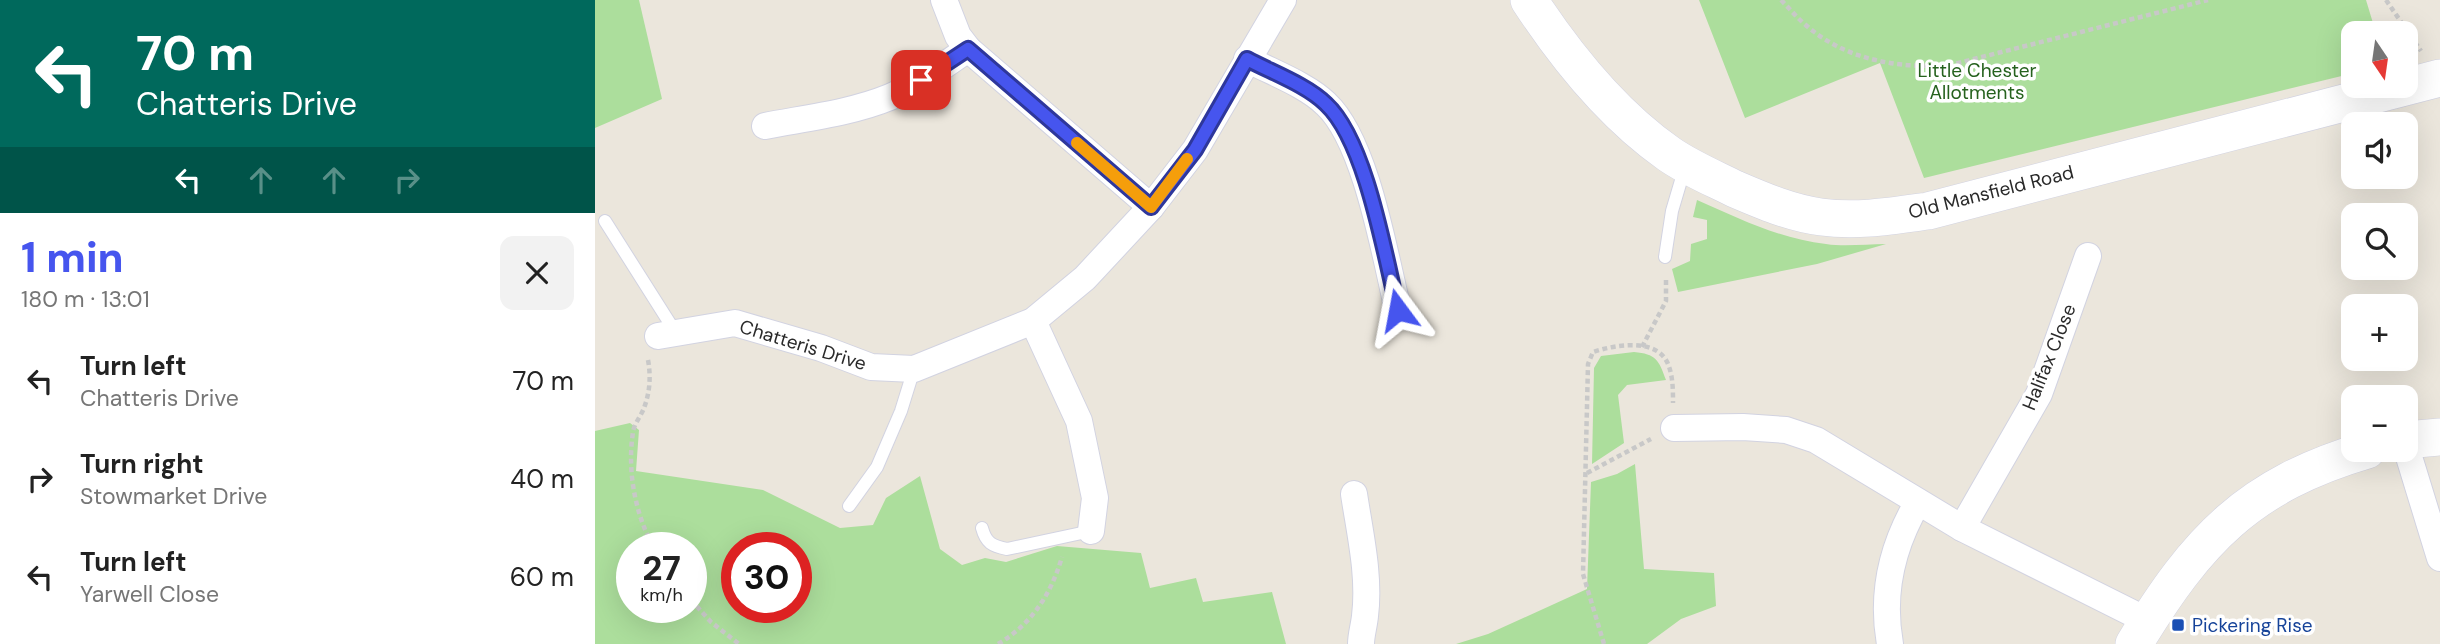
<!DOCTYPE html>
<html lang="en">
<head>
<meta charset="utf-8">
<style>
  body { margin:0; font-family:"DM Sans",sans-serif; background:#f2f2f2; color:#222; height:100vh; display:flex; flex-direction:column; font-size:26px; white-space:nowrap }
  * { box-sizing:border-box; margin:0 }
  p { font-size:23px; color:#767676 }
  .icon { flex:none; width:38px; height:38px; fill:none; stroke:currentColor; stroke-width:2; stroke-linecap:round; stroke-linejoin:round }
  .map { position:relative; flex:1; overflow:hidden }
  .details { display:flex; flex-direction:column; background:#fff; width:595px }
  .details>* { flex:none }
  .banner { background:#00695c; color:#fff; overflow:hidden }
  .needle { width:46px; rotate:167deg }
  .fabs { position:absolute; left:1746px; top:21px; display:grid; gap:14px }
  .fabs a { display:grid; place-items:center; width:77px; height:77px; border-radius:14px; background:#fff; box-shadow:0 7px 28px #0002; font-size:35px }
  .speed { position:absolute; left:21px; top:532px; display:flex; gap:14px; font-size:35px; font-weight:700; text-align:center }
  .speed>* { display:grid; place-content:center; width:91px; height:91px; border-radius:50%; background:#fff; box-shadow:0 7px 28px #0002; line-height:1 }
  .speed small { font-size:18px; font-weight:400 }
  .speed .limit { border:10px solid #d22; background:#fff; color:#111 }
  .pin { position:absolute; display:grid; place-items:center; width:60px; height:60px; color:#fff; margin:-30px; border-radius:14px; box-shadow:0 4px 10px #0006 }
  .me { position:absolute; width:77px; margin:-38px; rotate:347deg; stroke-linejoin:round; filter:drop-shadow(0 0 5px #0008) }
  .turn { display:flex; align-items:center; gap:24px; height:147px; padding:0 21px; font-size:32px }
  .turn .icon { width:91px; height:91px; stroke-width:2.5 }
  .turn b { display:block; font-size:49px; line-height:60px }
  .lanes { display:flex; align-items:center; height:66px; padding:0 21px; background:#0003; justify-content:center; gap:35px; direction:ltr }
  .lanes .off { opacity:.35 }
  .round { display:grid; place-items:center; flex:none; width:74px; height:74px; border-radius:14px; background:#f2f2f2 }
  .overview { display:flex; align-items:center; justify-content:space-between; height:119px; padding:0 21px }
  h1 { font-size:42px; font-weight:800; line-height:52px; color:#4655ee }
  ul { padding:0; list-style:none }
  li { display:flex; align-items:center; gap:21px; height:98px; padding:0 21px }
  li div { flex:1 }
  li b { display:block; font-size:26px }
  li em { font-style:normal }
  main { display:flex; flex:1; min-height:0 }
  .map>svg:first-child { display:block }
</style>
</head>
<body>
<main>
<section class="details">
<div class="banner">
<div class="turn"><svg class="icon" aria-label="left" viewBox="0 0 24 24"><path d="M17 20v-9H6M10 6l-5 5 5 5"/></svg><div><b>70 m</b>Chatteris Drive</div></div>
<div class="lanes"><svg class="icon" aria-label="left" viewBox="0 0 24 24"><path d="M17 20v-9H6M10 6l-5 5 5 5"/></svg><svg class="icon off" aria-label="ahead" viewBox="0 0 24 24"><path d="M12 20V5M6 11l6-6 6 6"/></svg><svg class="icon off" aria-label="ahead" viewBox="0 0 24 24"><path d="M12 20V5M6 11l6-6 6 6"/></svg><svg class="icon off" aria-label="right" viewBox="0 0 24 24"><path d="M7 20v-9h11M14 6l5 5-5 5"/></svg></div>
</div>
<div class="overview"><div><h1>1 min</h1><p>180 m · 13:01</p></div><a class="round"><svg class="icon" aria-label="close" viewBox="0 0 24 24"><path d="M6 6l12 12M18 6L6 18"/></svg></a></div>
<ul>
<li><svg class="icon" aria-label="left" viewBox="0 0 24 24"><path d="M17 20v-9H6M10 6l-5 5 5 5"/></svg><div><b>Turn left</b><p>Chatteris Drive</p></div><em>70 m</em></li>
<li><svg class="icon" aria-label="right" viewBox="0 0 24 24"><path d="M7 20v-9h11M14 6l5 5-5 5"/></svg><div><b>Turn right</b><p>Stowmarket Drive</p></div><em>40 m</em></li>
<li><svg class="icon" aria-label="left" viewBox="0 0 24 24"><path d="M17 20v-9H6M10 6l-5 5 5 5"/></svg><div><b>Turn left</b><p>Yarwell Close</p></div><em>60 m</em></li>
</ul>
</section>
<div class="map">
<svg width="1845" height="644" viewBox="0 0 1845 644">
  <rect width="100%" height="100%" fill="#ebe6dc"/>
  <!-- green -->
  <g fill="#acde9c" fill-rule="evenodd">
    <path d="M 0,0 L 44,0 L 67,99 L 0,128 Z"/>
    <path d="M 1104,0 L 1771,0 L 1781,33 L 1759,33 L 1759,73 L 1329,178 L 1285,63 L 1150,118 Z"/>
    <path d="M 1102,200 C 1143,218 1185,239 1231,244 C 1250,247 1271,244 1291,244 L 1222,264 L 1083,292 L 1077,269 L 1095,261 L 1096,244 L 1112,239 L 1112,220 L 1098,217 Z"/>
    <path d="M 1039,352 C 1061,354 1064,360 1071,380 L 1032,385 L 1023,395 L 1029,443 L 997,464 L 999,368 L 1006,356 Z"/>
    <path d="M 35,423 L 44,430 L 41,471 L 168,490 L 245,528 L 278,525 L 291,498 L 325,476 L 345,549 L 367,565 L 390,558 L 411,562 L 462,546 L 546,553 L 555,588 L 601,578 L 608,602 L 677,592 L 691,644 L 0,644 L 0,431 ZM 37,548 L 96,548 L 96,607 L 37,607 ZM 142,548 L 201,548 L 201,607 L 142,607 Z"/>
    <path d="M 1040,464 L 1049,569 L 1119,573 L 1121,606 L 1086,619 L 1052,644 L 861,644 L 893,634 L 992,589 L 996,482 L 1022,474 Z"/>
  </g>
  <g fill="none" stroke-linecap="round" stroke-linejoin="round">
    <defs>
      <g id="lane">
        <path d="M 10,221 L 81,333"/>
        <path d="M 1070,257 L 1077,211 L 1090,167"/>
        <path d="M 254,506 L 282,467 L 306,411 L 319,369"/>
        <path d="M 387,528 C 391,543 397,546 412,549 L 496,531"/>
      </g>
      <g id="street">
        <path d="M 349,0 L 363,36 L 373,49 L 556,207"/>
        <path d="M 652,59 C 676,72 712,85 731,104 C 771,141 790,256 803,310"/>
        <path d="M 170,126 C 211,118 256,113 295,97 C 323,85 348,66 373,49"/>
        <path d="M 438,321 L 484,421 L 500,498 L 496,531"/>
        <path d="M 63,336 L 140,323 L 226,348 L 276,367 L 319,369 L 438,321 L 490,278 L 556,207 L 600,150 L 688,0"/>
        <path d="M 1079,428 L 1148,427 L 1191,430 L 1221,440 L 1367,528 L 1553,621"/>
        <path d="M 1811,447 L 1845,558"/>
        <path d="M 759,494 C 765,534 775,576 770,616 C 769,626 766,635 766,644"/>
        <path d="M 1367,528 L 1444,394 L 1493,256"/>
        <path d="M 1295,644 C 1286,594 1297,546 1323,502"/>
      </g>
      <g id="secondary">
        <path d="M 934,0 C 972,58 1017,114 1074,154 C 1094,168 1118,178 1140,189 C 1168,201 1196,213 1226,217 C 1262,222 1297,216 1333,211 L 1845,78"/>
        <path d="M 1811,440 L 1845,437"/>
        <path d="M 1539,644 C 1602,540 1653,485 1772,450"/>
      </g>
    </defs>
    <!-- lane casing -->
    <use href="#lane" stroke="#d2d3e1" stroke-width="14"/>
    <!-- street casing -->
    <use href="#street" stroke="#d2d3e1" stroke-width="28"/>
    <!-- secondary casing -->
    <use href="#secondary" stroke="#d2d3e1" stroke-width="38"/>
    <!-- path -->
    <g stroke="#c8c8c8" stroke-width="4.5" stroke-dasharray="5 3.5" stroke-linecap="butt">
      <path d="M 1186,0 C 1195,9 1203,19 1213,27 C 1253,61 1309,70 1359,64 L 1613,0"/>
      <path d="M 1791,0 L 1826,51"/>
      <path d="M 1047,347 L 1071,301 L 1071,277"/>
      <path d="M 53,360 C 56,376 55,392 49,408 C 46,416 39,424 38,432 C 32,471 40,514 59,548"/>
      <path d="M 992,473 L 1056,439"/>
      <path d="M 96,600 L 116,622 L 144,644"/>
      <path d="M 403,644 C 437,624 456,594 467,557"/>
      <path d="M 1009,644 L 988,574 L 993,364 L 998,352 C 1019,345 1062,337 1073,364 C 1078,376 1078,390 1078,403"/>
    </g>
    <!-- lane -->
    <use href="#lane" stroke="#fff" stroke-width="12"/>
    <!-- street -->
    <use href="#street" stroke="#fff" stroke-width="26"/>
    <!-- secondary -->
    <use href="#secondary" stroke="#fff" stroke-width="37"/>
  </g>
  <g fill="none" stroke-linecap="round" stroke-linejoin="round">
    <defs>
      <path id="route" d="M 326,80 L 373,49 L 556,207 L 600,150 L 652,59 C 676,72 712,85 731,104 C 771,141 790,256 803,310"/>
    </defs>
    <!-- route casing -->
    <use href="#route" stroke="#2e379b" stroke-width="18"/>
    <!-- route -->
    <use href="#route" stroke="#4655ee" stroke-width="12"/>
    <!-- slow -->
    <path stroke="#f59e0b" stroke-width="12" d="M 482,143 L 556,207 L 592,159"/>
  </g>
  <!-- markers -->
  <rect fill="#1a4fb4" stroke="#fff" stroke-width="2.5" x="1576" y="618" width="14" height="14" rx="3.5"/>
  <g text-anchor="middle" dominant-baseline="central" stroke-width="7" stroke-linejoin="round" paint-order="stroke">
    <!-- park labels -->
    <g font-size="19" fill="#26621e" stroke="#fff">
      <text x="1382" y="70">Little Chester<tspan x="1382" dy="22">Allotments</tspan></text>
    </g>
    <!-- street labels -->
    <g font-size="19" fill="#2a2a2a" stroke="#fff">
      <text transform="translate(1396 192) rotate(-14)">Old Mansfield Road</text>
      <text transform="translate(208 345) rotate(17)">Chatteris Drive</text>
      <text transform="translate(1454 357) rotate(-68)">Halifax Close</text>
    </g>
    <!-- transit labels -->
    <g font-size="19" fill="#164399" stroke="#fff" text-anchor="start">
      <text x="1597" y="625">Pickering Rise</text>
    </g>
  </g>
</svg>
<div class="fabs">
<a><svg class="needle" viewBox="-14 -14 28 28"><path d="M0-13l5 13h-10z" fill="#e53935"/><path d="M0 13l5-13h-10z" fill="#767676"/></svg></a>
<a><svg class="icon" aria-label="sound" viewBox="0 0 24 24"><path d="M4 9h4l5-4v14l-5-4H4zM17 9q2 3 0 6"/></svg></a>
<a><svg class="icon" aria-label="search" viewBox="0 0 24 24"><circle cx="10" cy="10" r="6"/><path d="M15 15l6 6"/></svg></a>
<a>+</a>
<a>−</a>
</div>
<div class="speed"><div>27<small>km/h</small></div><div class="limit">30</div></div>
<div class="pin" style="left:326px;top:80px;background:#d93025"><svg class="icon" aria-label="arrive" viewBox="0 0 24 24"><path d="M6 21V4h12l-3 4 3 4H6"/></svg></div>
<svg class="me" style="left:803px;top:310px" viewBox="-20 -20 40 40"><path d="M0-17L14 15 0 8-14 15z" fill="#4655ee" stroke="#fff" stroke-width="4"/></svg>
</div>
</main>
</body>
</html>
